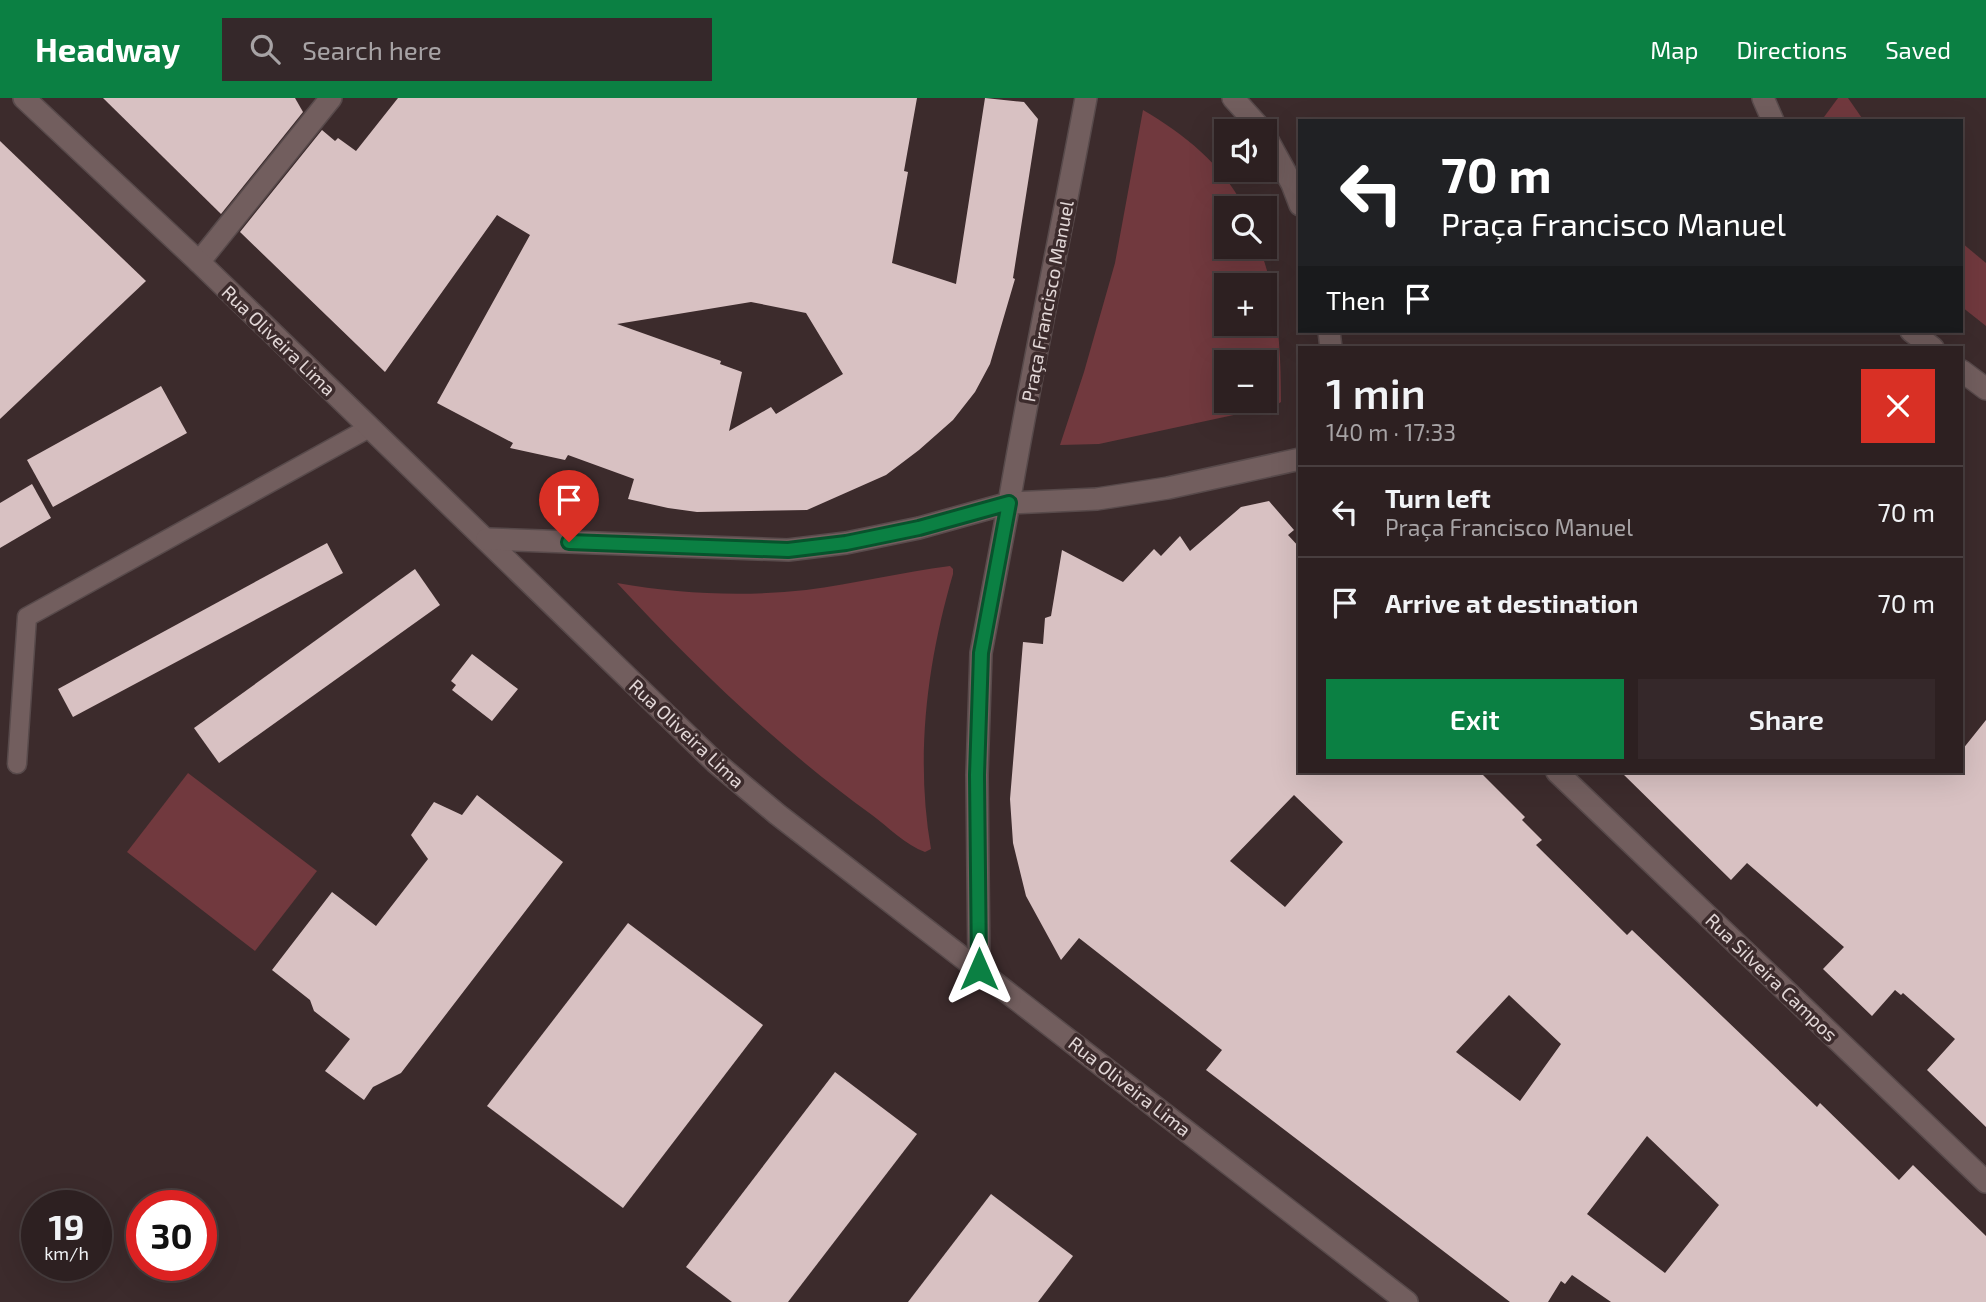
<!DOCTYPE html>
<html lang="en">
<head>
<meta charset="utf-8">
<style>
  body { margin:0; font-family:"Exo 2",sans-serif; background:#35282a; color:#f1f3f6; height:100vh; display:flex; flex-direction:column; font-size:26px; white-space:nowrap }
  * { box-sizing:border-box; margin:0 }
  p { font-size:23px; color:#a7a3a5 }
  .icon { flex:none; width:38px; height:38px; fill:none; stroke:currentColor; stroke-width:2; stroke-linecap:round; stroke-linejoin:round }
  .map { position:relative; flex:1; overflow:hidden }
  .sheet { position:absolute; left:1298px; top:248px; width:665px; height:427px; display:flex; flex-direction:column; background:#2d2021; border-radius:0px; box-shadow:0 7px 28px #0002,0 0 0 2px #483e3f }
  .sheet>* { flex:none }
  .banner { position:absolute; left:1298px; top:21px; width:665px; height:214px; border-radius:0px; box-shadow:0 7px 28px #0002,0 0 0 2px #483e3f; background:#202124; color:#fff; overflow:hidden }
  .fabs { position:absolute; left:1214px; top:21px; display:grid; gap:14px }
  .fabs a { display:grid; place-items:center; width:63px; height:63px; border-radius:0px; background:#2d2021; box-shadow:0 7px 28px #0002,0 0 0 2px #483e3f; font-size:35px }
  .speed { position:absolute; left:21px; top:1092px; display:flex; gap:14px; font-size:35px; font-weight:700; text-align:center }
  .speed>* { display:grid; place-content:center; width:91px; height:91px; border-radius:50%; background:#2d2021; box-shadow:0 7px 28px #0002,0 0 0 2px #483e3f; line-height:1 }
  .speed small { font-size:18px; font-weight:400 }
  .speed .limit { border:10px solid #d22; background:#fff; color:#111 }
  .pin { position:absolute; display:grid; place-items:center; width:60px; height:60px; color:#fff; margin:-72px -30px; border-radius:50% 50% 50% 0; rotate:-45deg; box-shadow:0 0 7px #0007 }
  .pin .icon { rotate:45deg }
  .me { position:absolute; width:77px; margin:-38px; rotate:0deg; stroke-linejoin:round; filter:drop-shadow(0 0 5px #0008) }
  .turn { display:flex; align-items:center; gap:24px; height:147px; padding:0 28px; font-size:32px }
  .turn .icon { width:91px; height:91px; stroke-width:2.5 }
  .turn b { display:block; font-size:49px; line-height:60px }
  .then { display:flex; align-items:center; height:66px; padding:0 28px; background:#0003; gap:14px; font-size:26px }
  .round { display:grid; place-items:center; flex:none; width:74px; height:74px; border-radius:0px; background:#35282a }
  .headline { display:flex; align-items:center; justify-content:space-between; height:119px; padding:0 28px }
  h1 { font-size:42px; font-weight:600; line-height:52px }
  .primary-button { display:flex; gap:14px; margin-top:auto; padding:14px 28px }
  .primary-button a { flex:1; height:80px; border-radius:0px; background:#0b8043; color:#fff; font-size:28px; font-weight:600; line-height:80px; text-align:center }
  .primary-button a+a { background:#35282a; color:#f1f3f6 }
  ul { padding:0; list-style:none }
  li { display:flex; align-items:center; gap:21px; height:91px; padding:0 28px; border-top:2px solid #483e3f }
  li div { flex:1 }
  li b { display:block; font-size:26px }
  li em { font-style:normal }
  header { display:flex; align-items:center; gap:42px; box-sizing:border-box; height:98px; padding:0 35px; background:#0b8043; color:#fff }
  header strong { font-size:33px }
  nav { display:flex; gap:38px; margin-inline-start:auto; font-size:24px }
  .search { width:490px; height:63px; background:#35282a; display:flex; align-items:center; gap:18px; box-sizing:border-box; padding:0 24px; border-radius:0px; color:#a7a3a5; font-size:26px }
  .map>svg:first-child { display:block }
</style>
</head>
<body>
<header>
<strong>Headway</strong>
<div class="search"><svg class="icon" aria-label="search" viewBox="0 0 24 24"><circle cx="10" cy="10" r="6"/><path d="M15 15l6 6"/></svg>Search here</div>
<nav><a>Map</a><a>Directions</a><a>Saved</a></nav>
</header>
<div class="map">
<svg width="1986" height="1204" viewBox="0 0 1986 1204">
  <rect width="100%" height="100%" fill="#3c2b2c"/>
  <!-- green -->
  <g fill="#71393e" fill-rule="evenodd">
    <path d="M 1838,0 L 1848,0 L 1864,23 L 1825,23 L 1824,19 Z"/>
    <path d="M 1143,12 C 1184,36 1222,66 1244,109 L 1227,110 L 1227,149 L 1259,149 C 1278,196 1281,253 1281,304 L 1275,308 L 1099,346 L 1060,347 L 1084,274 L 1115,165 ZM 1227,187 L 1265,187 L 1265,226 L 1227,226 ZM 1227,264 L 1265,264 L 1265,303 L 1227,303 Z"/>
    <path d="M 1962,145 L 1986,165 L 1986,228 L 1962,209 Z"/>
    <path d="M 950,468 L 953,471 L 953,476 C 927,565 915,659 931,751 L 925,754 C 906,747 888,729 872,717 C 779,650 695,569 617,485 C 680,496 743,499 806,492 C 854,486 902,474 950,468 Z"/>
    <path d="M 188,675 L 317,773 L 255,853 L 127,754 Z"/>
  </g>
  <!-- building -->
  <g fill="#d8c1c2" fill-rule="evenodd">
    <path d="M 103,0 L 295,0 L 303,14 L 221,116 Z"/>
    <path d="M 398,0 L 917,0 L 904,73 L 908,74 L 892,165 L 956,186 L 985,0 L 1024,4 L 1038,21 L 1013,180 L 1015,181 L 990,266 L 975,294 L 953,322 L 919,352 L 886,377 L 807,412 L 697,414 L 668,410 L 628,401 L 634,381 L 568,357 L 565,362 L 510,350 L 513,345 L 437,305 L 530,137 L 497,117 L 385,274 L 240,134 L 322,32 L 335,43 L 338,40 L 356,53 ZM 751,204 L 806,215 L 843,276 L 776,316 L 771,309 L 729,333 L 742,274 L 720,266 L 721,263 L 617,226 Z"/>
    <path d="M 0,43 L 146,183 L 0,321 Z"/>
    <path d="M 161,288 L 187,335 L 53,409 L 27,362 Z"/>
    <path d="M 32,386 L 51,420 L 0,450 L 0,405 Z"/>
    <path d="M 1269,403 L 1294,432 L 1288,437 L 1300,450 L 1300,674 L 1480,674 L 1525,719 L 1522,722 L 1542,742 L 1536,747 L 1627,837 L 1632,832 L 1817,1009 L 1820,1005 L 1899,1082 L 1913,1067 L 1986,1138 L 1986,1204 L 1611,1204 L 1572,1177 L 1565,1186 L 1561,1183 L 1548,1204 L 1510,1204 L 1206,972 L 1222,952 L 1079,840 L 1061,862 L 1026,798 L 1013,745 L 1010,701 L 1023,544 L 1043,546 L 1045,520 L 1051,518 L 1062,452 L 1123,484 L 1154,451 L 1161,458 L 1180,438 L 1190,453 L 1241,409 ZM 1294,697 L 1343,744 L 1285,809 L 1230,763 ZM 1509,897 L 1561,946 L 1520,1003 L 1456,954 ZM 1647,1038 L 1719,1107 L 1665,1175 L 1587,1116 Z"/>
    <path d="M 327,445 L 343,475 L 73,619 L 58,591 Z"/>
    <path d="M 415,471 L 440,507 L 219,665 L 194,630 Z"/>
    <path d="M 472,556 L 518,591 L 492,623 L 452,592 L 456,587 L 451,583 Z"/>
    <path d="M 1986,622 L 1986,1029 L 1927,972 L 1955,941 L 1903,895 L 1901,897 L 1895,892 L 1872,918 L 1823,871 L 1844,849 L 1747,765 L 1731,782 L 1621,674 L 1962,674 L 1962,652 Z"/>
    <path d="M 477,697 L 563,764 L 401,975 L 373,989 L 364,1002 L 325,973 L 350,941 L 314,913 L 310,902 L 272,872 L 332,794 L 376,828 L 428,761 L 411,737 L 434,704 L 462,717 Z"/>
    <path d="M 628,825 L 763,927 L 623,1110 L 487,1008 Z"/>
    <path d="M 835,974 L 917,1036 L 788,1204 L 732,1204 L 686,1169 Z"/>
    <path d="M 991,1096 L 1073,1158 L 1038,1204 L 908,1204 Z"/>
  </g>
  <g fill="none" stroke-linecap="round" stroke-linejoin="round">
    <defs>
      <path id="service" d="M 17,666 L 27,519 L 369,330"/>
      <path id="pedestrian" d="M 199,164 L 331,0"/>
      <g id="minor">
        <path d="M 24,0 L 199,164 L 715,664 L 777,716 L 1407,1204"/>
        <path d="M 1233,0 L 1263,33"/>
        <path d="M 1763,0 L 1773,23"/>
        <path d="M 1265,37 L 1292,86 L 1300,107"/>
        <path d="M 1329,233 L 1331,250"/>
        <path d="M 1911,233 L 1933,250"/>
        <path d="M 1962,273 L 1986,291"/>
        <path d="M 487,441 L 788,452 L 846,445 L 919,430 L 1009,405 C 1032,270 1061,135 1086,0"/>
        <path d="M 1557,674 L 1986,1084"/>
        <path d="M 979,871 L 977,677 L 981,555 L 1009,405 L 1097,401 L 1168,390 L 1300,361"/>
      </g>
    </defs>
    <!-- service casing -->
    <use href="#service" stroke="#584a4b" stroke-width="21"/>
    <!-- pedestrian casing -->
    <use href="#pedestrian" stroke="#584a4b" stroke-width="24"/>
    <!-- minor casing -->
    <use href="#minor" stroke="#584a4b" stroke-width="24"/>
    <!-- service -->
    <use href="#service" stroke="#725e5e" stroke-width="18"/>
    <!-- pedestrian -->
    <use href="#pedestrian" stroke="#725e5e" stroke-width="21"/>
    <!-- minor -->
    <use href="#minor" stroke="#725e5e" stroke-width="21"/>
  </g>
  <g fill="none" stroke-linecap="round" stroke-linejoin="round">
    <defs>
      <path id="route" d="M 569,444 L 788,452 L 846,445 L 919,430 L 1009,405 L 981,555 L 977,677 L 979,871"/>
    </defs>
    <!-- route casing -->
    <use href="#route" stroke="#07532c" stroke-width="18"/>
    <!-- route -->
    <use href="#route" stroke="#0b8043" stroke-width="12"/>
  </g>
  <g text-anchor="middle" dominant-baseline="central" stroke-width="7" stroke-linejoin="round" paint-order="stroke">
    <!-- street labels -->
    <g font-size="19" fill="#e2d7d7" stroke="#3c2b2c">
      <text transform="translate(1047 203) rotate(-79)">Praça Francisco Manuel</text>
      <text transform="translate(279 242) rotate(44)">Rua Oliveira Lima</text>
      <text transform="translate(687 635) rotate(43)">Rua Oliveira Lima</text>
      <text transform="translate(1772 879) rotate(44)">Rua Silveira Campos</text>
      <text transform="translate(1130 988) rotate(38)">Rua Oliveira Lima</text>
    </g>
  </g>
</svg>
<div class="fabs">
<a><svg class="icon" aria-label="sound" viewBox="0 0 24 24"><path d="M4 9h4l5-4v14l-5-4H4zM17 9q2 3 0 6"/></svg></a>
<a><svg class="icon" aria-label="search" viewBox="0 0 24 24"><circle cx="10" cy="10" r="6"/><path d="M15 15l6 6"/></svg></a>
<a>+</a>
<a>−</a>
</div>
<div class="speed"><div>19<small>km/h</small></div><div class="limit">30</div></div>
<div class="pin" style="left:569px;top:444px;background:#d93025"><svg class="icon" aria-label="arrive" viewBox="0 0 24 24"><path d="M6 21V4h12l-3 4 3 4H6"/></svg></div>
<svg class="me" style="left:979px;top:871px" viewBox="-20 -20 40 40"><path d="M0-17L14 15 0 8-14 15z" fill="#0b8043" stroke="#fff" stroke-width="4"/></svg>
<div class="banner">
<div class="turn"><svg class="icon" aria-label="left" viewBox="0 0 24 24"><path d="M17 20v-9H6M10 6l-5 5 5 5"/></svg><div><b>70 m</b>Praça Francisco Manuel</div></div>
<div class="then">Then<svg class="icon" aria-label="arrive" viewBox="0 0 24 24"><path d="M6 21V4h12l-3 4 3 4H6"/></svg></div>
</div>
<section class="sheet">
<div class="headline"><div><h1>1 min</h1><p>140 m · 17:33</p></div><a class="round" style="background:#d93025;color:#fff"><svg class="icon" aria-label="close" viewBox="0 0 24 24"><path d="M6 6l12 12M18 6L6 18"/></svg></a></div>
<ul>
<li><svg class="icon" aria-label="left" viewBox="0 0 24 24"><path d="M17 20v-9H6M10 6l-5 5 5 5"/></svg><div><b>Turn left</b><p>Praça Francisco Manuel</p></div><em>70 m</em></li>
<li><svg class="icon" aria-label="arrive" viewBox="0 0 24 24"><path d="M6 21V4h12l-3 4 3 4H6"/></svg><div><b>Arrive at destination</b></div><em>70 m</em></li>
</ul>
<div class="primary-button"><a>Exit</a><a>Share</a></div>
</section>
</div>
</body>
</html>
